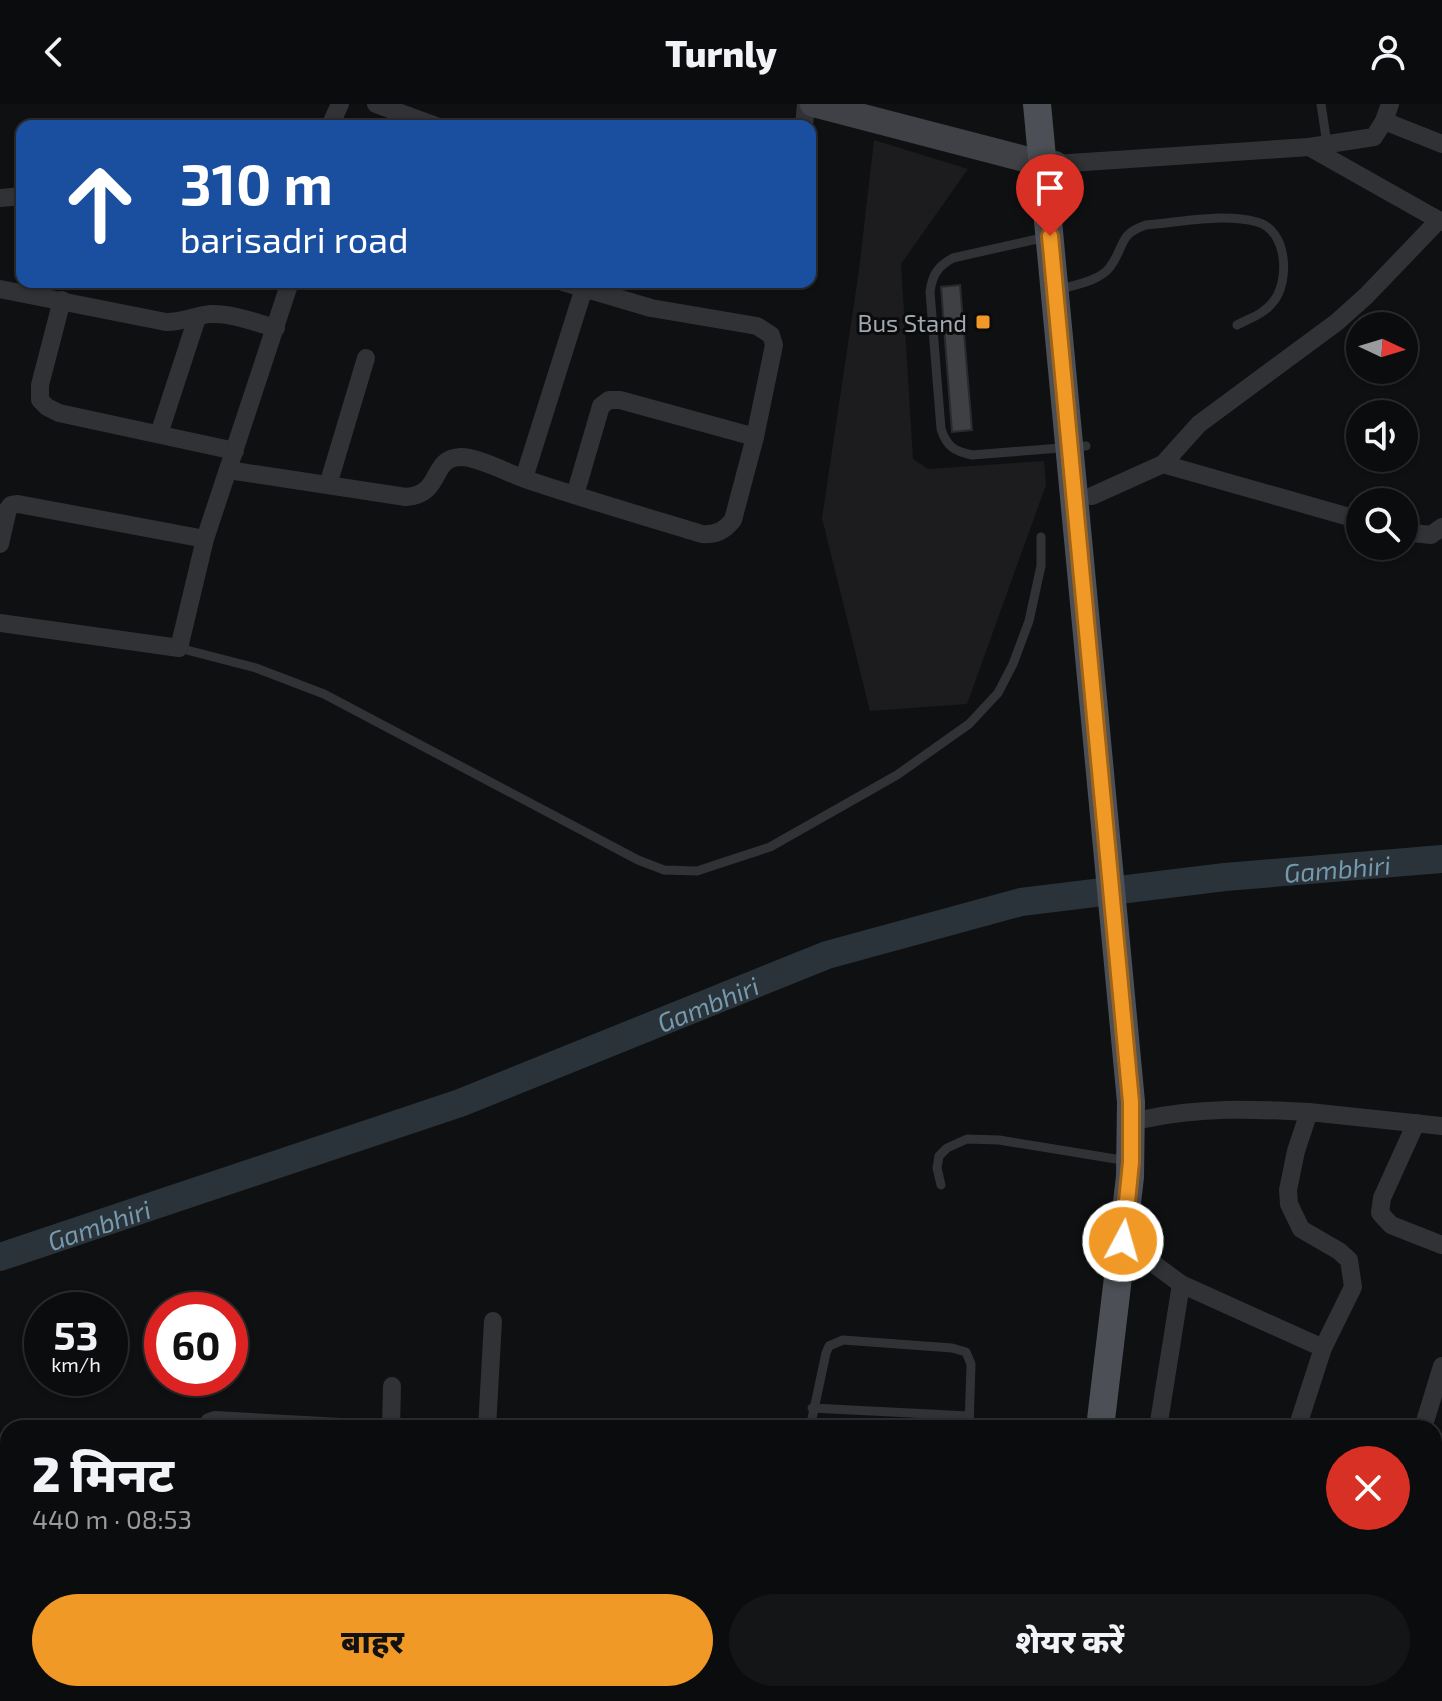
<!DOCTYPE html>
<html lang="hi">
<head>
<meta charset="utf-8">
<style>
  body { margin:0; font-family:"Exo 2","Noto Sans Devanagari",sans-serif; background:#141516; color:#f1f3f6; height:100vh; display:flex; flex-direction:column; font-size:30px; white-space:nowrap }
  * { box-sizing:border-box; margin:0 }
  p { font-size:26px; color:#9a9b9d }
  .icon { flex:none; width:44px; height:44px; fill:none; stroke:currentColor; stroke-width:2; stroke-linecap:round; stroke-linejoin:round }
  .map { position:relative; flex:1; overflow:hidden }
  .sheet { position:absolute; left:0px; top:1316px; width:1442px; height:282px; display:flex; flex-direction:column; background:#0b0c0d; border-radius:24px 24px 0 0; box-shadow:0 2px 6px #0004,0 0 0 2px #2b2c2e }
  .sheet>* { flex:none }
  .top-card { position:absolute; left:16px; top:16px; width:800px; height:168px; border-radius:16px; box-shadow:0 2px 6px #0004,0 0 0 2px #2b2c2e; background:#1a4fa0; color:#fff; overflow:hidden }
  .needle { width:52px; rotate:94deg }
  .buttons { position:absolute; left:1346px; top:208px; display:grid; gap:16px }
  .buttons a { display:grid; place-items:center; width:72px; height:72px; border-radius:50%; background:#0b0c0d; box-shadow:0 2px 6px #0004,0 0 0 2px #2b2c2e; font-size:40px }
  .speed { position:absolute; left:24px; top:1188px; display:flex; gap:16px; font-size:40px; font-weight:700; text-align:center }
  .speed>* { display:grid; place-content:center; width:104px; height:104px; border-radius:50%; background:#0b0c0d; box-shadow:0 2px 6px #0004,0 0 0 2px #2b2c2e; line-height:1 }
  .speed small { font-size:20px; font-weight:400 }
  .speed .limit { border:12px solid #d22; background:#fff; color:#111 }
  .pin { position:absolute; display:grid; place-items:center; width:68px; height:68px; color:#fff; margin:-82px -34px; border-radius:50% 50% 50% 0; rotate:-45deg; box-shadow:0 0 8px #0007 }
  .pin .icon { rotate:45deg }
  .me { position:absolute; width:88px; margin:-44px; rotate:6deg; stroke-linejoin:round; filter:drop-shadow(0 0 6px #0008) }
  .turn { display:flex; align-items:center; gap:28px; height:168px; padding:0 32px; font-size:36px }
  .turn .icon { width:104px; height:104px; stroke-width:2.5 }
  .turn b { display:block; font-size:56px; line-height:68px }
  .round { display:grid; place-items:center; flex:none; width:84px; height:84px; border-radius:42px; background:#141516 }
  .headline { display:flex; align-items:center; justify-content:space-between; height:136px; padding:0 32px }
  h1 { font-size:48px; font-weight:800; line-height:60px }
  .button { display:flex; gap:16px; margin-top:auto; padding:16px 32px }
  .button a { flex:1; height:92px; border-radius:48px; background:#f19927; color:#111; font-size:32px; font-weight:800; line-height:92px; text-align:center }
  .button a+a { background:#141516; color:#f1f3f6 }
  header { display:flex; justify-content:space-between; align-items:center; height:104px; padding:0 32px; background:#0b0c0d; font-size:36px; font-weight:800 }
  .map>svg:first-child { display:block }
</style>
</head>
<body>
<header><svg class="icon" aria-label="back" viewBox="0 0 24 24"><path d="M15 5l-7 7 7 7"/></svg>Turnly<svg class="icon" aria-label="person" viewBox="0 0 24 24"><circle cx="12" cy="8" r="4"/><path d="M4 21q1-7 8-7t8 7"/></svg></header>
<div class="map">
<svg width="1442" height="1597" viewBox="0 0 1442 1597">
  <rect width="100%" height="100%" fill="#0f1011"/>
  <!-- built -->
  <path fill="#1c1c1e" d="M 874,36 L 968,65 L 901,160 L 913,355 L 928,365 L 1044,357 L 1046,381 L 967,600 L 870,607 L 822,414 L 859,166 Z"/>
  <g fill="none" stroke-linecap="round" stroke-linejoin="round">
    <!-- river -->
    <path stroke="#293339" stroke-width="28" id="s1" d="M 0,1153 L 460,999 L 827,851 L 1021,798 L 1225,773 L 1442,755"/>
  </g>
  <!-- building -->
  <path fill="#3e4044" stroke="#292a2d" stroke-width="2" d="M 960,181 L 972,326 L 952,328 L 941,183 Z"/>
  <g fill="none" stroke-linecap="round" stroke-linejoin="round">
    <!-- lane -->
    <g stroke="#313236" stroke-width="9">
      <path d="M 1321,0 L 1327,40"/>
      <path d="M 1046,133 L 953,154 C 938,162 932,171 930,188 L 941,325 C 947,343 954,347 972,351 L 1086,342"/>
      <path d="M 1058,186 C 1074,181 1100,177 1110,163 C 1125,143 1118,130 1146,121 C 1181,118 1223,109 1257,118 C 1288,126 1290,178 1273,198 C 1264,210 1250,214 1237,221"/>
      <path d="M 179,544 L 256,564 L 324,590 L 638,756 L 664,766 L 697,767 L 770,743 L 897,671 L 969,620 L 998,589 L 1013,560 L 1029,517 L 1041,462 L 1041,433"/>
      <path d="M 941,1081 L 937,1064 L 939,1052 L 947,1044 L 967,1035 L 999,1036 L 1128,1057"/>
      <path d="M 812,1304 L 969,1312"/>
      <path d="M 810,1324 L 826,1249 L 829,1242 L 843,1236 L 952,1244 L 966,1248 L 971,1260 L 969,1324"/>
    </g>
    <!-- street -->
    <g stroke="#313236" stroke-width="18">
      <path d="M 376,0 L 436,22"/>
      <path d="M 1384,17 L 1442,40"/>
      <path d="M 330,22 L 340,0"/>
      <path d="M 804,22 L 806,0"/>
      <path d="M 1309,43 L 1374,33 L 1384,17 L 1390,0"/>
      <path d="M 1055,60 L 1309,43 L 1442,118"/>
      <path d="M 0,94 L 22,92"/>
      <path d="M 563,178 L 651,204 L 757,222 L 771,231 L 774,241 L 755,333 L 620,296 L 609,296 L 601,302 L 575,391"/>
      <path d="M 0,185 L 166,218 C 185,218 196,211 211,210 C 232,209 256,219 276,224"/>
      <path d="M 62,196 L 40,281 L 40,296 L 47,303 L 59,309 L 235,347"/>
      <path d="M 159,330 L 197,214"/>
      <path d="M 1163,360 L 1360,416"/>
      <path d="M 228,366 L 406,393 C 444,390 429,354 461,353 C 478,353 508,369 525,375 C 584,395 643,412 702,430 C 716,431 724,427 733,416 L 755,333"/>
      <path d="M 524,374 L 584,184"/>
      <path d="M 328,381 L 366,254"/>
      <path d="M 1092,392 L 1163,360 L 1199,320 L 1337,218 L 1366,192 L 1439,116"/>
      <path d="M 1404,428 L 1431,431 L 1442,423"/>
      <path d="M 0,440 L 8,405 L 11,401 L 18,400 L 205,435"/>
      <path d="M 0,519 L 179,544 L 205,435 L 290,178"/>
      <path d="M 1145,1015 C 1202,1003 1252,1005 1309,1008"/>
      <path d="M 1416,1019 L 1382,1094 L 1380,1109 L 1391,1121 L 1442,1141"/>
      <path d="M 1123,1137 L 1181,1180 L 1323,1244"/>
      <path d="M 205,1324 L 209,1318 L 215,1316 L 360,1324"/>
      <path d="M 391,1324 L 392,1282"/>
      <path d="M 487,1324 L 493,1217"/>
      <path d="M 1158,1324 L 1181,1180"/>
      <path d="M 1297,1324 L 1323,1244 L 1353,1183 L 1349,1156 L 1339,1147 L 1301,1125 L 1289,1100 L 1288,1086 L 1296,1047 L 1309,1008 L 1442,1022"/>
      <path d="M 1423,1324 L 1442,1262"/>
      <path d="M 0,1379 L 8,1378"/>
      <path d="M 1434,1443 L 1442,1445"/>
      <path d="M 0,1472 L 8,1471"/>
      <path d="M 0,1565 L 2,1587"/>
      <path d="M 1434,1581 L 1442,1583"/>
      <path d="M 1212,1593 L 1225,1597"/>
      <path d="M 101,1597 L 101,1590"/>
      <path d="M 222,1597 L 223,1590"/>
      <path d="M 365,1597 L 365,1590"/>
      <path d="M 472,1597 L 473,1590"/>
      <path d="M 626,1597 L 627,1590"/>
      <path d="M 952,1597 L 953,1590"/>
      <path d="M 1177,1597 L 1179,1590"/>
      <path d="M 1276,1597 L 1279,1590"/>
    </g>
    <!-- secondary -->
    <g stroke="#3f4146" stroke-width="26">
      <path d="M 813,0 L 1044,60 L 1055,60"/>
      <path d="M 0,1587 L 8,1586"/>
      <path d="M 404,1590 L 457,1597"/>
    </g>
    <!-- primary -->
    <g stroke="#4c4f55" stroke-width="28">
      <path d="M 1037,0 L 1131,998 L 1130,1073 L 1100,1324"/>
      <path d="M 1065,1597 L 1066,1590"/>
    </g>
  </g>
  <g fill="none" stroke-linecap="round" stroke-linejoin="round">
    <defs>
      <path id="route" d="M 1050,132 L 1131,998 L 1131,1058 L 1123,1137"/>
    </defs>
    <!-- route casing -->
    <use href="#route" stroke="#9d6319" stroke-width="20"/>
    <!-- route -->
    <use href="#route" stroke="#f19927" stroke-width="14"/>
  </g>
  <!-- markers -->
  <rect fill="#f19927" stroke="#0b0b0c" stroke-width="3" x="975" y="210" width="16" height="16" rx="4"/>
  <g text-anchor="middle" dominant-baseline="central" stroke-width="6" stroke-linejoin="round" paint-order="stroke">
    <!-- poi labels -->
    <g font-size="24" fill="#a0a8b2" stroke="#0b0b0c" text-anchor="end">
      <text x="967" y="218">Bus Stand</text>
    </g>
    <!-- water labels -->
    <g font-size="26" font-style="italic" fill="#7699ae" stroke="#0b0b0c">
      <text stroke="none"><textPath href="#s1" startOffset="1400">Gambhiri</textPath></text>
      <text stroke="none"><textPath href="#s1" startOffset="752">Gambhiri</textPath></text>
      <text stroke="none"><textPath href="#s1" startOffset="104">Gambhiri</textPath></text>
    </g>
  </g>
</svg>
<div class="buttons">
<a><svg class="needle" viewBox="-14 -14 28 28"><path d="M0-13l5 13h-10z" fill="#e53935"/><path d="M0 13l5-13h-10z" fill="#9a9b9d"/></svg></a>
<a><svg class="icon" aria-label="sound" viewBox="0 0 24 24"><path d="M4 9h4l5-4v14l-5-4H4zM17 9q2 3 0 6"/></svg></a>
<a><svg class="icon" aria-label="search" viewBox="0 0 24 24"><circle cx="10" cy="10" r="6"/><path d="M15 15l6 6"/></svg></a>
</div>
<div class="speed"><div>53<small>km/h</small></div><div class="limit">60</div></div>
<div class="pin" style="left:1050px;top:132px;background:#d93025"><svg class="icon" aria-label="arrive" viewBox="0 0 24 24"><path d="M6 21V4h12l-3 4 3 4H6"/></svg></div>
<svg class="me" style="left:1123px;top:1137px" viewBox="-20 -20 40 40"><circle r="17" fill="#f19927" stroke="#fff" stroke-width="3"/><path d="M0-11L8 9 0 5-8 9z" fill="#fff"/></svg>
<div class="top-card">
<div class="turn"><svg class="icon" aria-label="ahead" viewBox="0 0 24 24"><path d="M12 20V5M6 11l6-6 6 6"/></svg><div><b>310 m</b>barisadri road</div></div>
</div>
<section class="sheet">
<div class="headline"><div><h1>2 मिनट</h1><p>440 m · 08:53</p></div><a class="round" style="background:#d93025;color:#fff"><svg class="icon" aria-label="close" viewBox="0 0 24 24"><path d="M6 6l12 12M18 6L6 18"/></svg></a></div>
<div class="button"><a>बाहर</a><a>शेयर करें</a></div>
</section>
</div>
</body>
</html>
